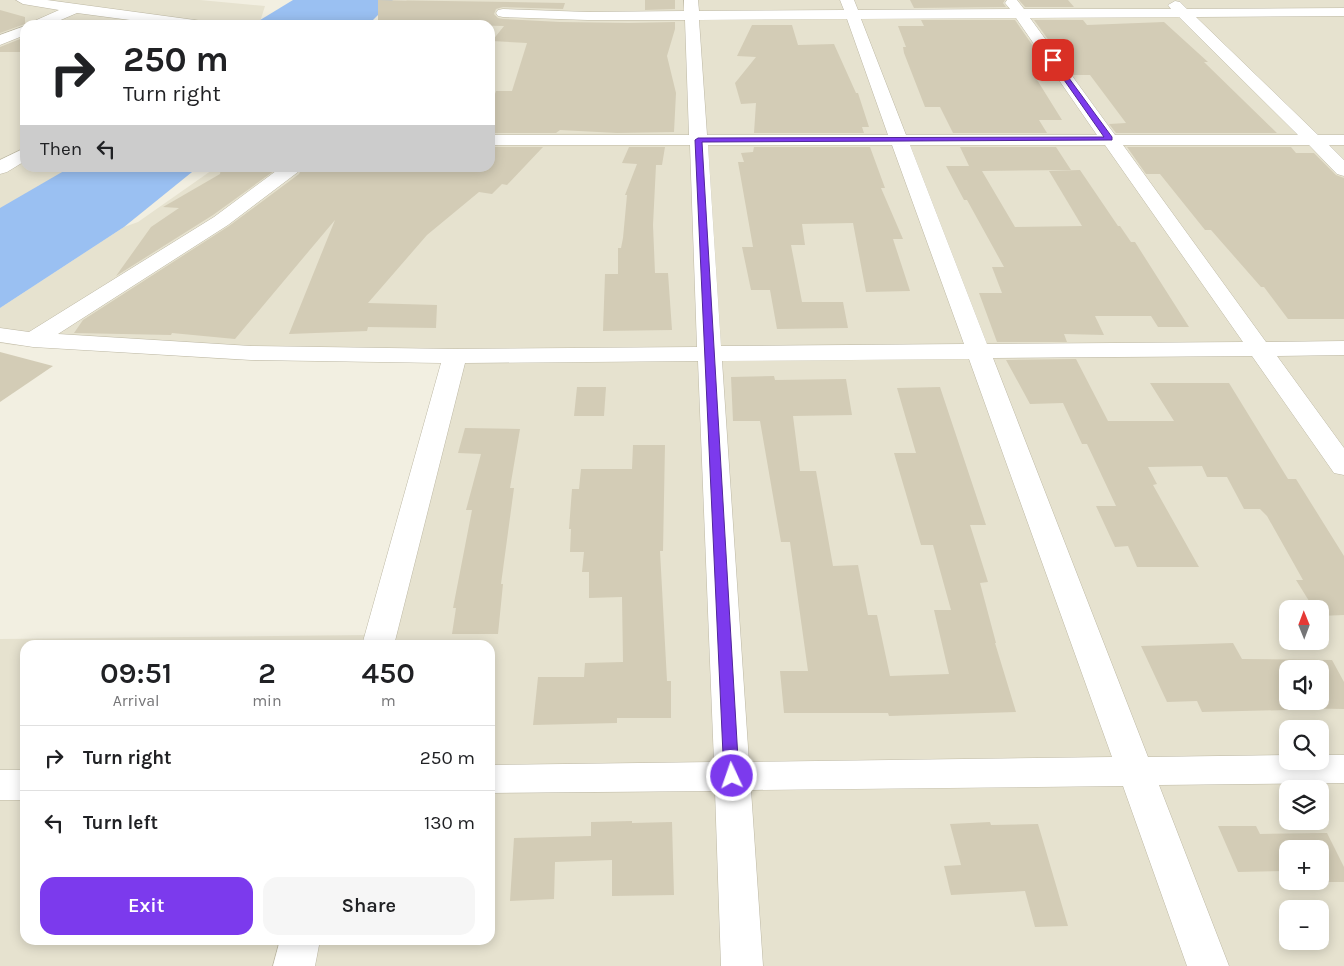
<!DOCTYPE html>
<html lang="en">
<head>
<meta charset="utf-8">
<style>
  body { margin:0; font-family:Karla,sans-serif; background:#f6f6f6; color:#202124; height:100vh; display:flex; flex-direction:column; font-size:19px; white-space:nowrap }
  * { box-sizing:border-box; margin:0 }
  p { font-size:16px; color:#757577 }
  .icon { flex:none; width:28px; height:28px; fill:none; stroke:currentColor; stroke-width:2; stroke-linecap:round; stroke-linejoin:round }
  .map { position:relative; flex:1; overflow:hidden }
  .side { position:absolute; left:20px; top:640px; width:475px; height:305px; display:flex; flex-direction:column; background:#fff; border-radius:15px; box-shadow:0 2px 12px #0003 }
  .side>* { flex:none }
  .top-card { position:absolute; left:20px; top:20px; width:475px; height:152px; border-radius:15px; box-shadow:0 2px 12px #0003; background:#fff; color:#202124; overflow:hidden }
  .needle { width:32px; rotate:359deg }
  .buttons { position:absolute; left:1279px; top:600px; display:grid; gap:10px }
  .buttons a { display:grid; place-items:center; width:50px; height:50px; border-radius:10px; background:#fff; box-shadow:0 2px 12px #0003; font-size:25px }
  .pin { position:absolute; display:grid; place-items:center; width:42px; height:42px; color:#fff; margin:-21px; border-radius:10px; box-shadow:0 2px 8px #0006 }
  .me { position:absolute; width:55px; margin:-28px; rotate:357deg; stroke-linejoin:round; filter:drop-shadow(0 0 4px #0008) }
  .turn { display:flex; align-items:center; gap:18px; height:105px; padding:0 20px; font-size:22px }
  .turn .icon { width:65px; height:65px; stroke-width:2.5 }
  .turn b { display:block; font-size:35px; line-height:42px }
  .then { display:flex; align-items:center; height:48px; padding:0 20px; background:#0003; gap:10px; font-size:19px }
  .eta { display:flex; justify-content:space-evenly; align-items:center; height:85px; text-align:center }
  .eta b { font-size:30px; font-weight:600; line-height:35px }
  .action { display:flex; gap:10px; margin-top:auto; padding:10px 20px }
  .action a { flex:1; height:58px; border-radius:15px; background:#7c3aed; color:#fff; font-size:20px; font-weight:600; line-height:58px; text-align:center }
  .action a+a { background:#f6f6f6; color:#202124 }
  ul { padding:0; list-style:none }
  li { display:flex; align-items:center; gap:15px; height:65px; padding:0 20px; border-top:1px solid #e0e0e0 }
  li div { flex:1 }
  li b { display:block; font-size:19px }
  li em { font-style:normal }
  .map>svg:first-child { display:block }
</style>
</head>
<body>
<div class="map">
<svg width="1344" height="966" viewBox="0 0 1344 966">
  <rect width="100%" height="100%" fill="#f2efe1"/>
  <!-- residential -->
  <g fill="#e6e2cf" fill-rule="evenodd">
    <path d="M 0,0 L 200,0 L 265,6 L 259,25 L 25,25 L 25,168 L 82,168 L 0,215 Z"/>
    <path d="M 407,0 L 1344,0 L 1344,966 L 0,966 L 0,639 L 366,635 L 442,362 L 236,360 L 12,345 L 0,343 L 0,308 L 124,227 L 138,222 L 215,168 L 490,168 L 490,25 L 381,25 ZM 1288,609 L 1320,609 L 1320,641 L 1288,641 ZM 25,645 L 490,645 L 490,940 L 25,940 ZM 1288,669 L 1320,669 L 1320,701 L 1288,701 ZM 1288,729 L 1320,729 L 1320,761 L 1288,761 ZM 1288,789 L 1320,789 L 1320,821 L 1288,821 ZM 1288,849 L 1320,849 L 1320,881 L 1288,881 ZM 1288,909 L 1320,909 L 1320,941 L 1288,941 Z"/>
  </g>
  <!-- water -->
  <g fill="#9ac0f2">
    <path d="M 293,0 L 393,0 L 368,25 L 252,25 Z"/>
    <path d="M 69,168 L 197,168 L 124,227 L 0,308 L 0,208 Z"/>
  </g>
  <!-- building -->
  <g fill="#d3ccb6" fill-rule="evenodd">
    <path d="M 378,0 L 565,3 L 563,9 L 503,7 L 496,9 L 494,14 L 498,18 L 503,19 L 560,22 L 629,23 L 675,22 L 675,29 L 667,56 L 676,93 L 674,132 L 617,133 L 560,130 L 556,133 L 490,133 L 490,108 L 496,91 L 512,91 L 527,43 L 492,41 L 504,26 L 464,25 L 464,22 L 462,25 L 378,23 Z"/>
    <path d="M 645,0 L 675,0 L 675,9 L 645,10 Z"/>
    <path d="M 910,0 L 1005,0 L 1003,3 L 1006,7 L 914,8 Z"/>
    <path d="M 1019,0 L 1068,0 L 1074,7 L 1025,7 Z"/>
    <path d="M 0,10 L 25,17 L 25,24 L 0,33 Z"/>
    <path d="M 921,20 L 1015,20 L 1053,75 L 1034,75 L 1062,120 L 1039,120 L 1047,133 L 953,133 L 940,107 L 925,107 L 904,53 L 903,47 L 906,47 L 898,26 L 924,26 Z"/>
    <path d="M 1034,20 L 1083,20 L 1087,25 L 1164,22 L 1208,62 L 1204,62 L 1277,133 L 1116,133 L 1109,124 L 1126,123 L 1090,75 L 1074,75 Z"/>
    <path d="M 752,25 L 792,25 L 798,45 L 834,44 L 856,93 L 858,93 L 869,127 L 862,127 L 864,133 L 754,133 L 756,103 L 741,104 L 735,83 L 756,57 L 737,56 Z"/>
    <path d="M 25,37 L 25,52 L 0,52 L 0,47 Z"/>
    <path d="M 490,147 L 543,147 L 507,185 L 502,184 L 492,194 L 479,192 L 427,235 L 368,303 L 437,305 L 436,328 L 368,327 L 367,331 L 289,334 L 335,220 L 235,339 L 172,333 L 171,335 L 74,333 L 83,320 L 229,226 L 299,174 L 302,168 L 490,168 Z"/>
    <path d="M 629,147 L 665,147 L 662,165 L 656,165 L 653,225 L 655,273 L 668,273 L 672,330 L 603,331 L 605,274 L 618,274 L 618,248 L 621,248 L 623,238 L 627,195 L 625,195 L 637,164 L 622,163 Z"/>
    <path d="M 754,147 L 870,147 L 885,188 L 881,188 L 903,239 L 893,239 L 910,291 L 866,292 L 853,223 L 802,224 L 805,245 L 791,245 L 802,302 L 843,302 L 848,328 L 777,329 L 770,290 L 751,290 L 742,247 L 753,247 L 738,162 L 744,162 L 741,153 L 753,152 Z"/>
    <path d="M 960,147 L 1056,147 L 1071,170 L 982,171 L 1015,227 L 1082,226 L 1049,171 L 1080,170 L 1118,226 L 1120,226 L 1131,242 L 1135,242 L 1189,327 L 1158,327 L 1151,316 L 1095,316 L 1104,335 L 1064,334 L 1067,342 L 997,342 L 979,293 L 1002,293 L 992,267 L 1004,267 L 967,200 L 964,200 L 946,166 L 969,166 Z"/>
    <path d="M 1127,147 L 1291,147 L 1296,153 L 1314,153 L 1336,175 L 1344,178 L 1344,319 L 1288,319 L 1264,287 L 1261,287 L 1211,230 L 1205,230 L 1160,174 L 1146,174 Z"/>
    <path d="M 221,168 L 278,168 L 213,215 L 116,276 L 151,227 L 179,208 L 163,207 L 220,174 Z"/>
    <path d="M 0,352 L 53,366 L 0,402 Z"/>
    <path d="M 1076,359 L 1108,421 L 1174,421 L 1150,383 L 1229,383 L 1288,479 L 1296,479 L 1344,556 L 1344,615 L 1320,616 L 1320,609 L 1314,609 L 1296,580 L 1303,580 L 1267,516 L 1260,509 L 1244,509 L 1227,477 L 1207,477 L 1202,466 L 1148,467 L 1157,484 L 1153,485 L 1199,567 L 1137,567 L 1128,546 L 1115,547 L 1096,506 L 1116,506 L 1087,444 L 1082,444 L 1063,403 L 1030,404 L 1006,360 Z"/>
    <path d="M 774,376 L 775,380 L 846,379 L 852,415 L 793,416 L 800,471 L 816,471 L 833,566 L 858,565 L 868,615 L 877,615 L 890,676 L 949,674 L 934,610 L 951,610 L 933,545 L 921,545 L 894,453 L 916,453 L 897,388 L 940,387 L 986,525 L 970,525 L 988,582 L 980,583 L 996,643 L 995,643 L 1016,712 L 889,716 L 888,713 L 784,713 L 780,671 L 808,671 L 790,542 L 781,542 L 760,421 L 733,421 L 731,377 Z"/>
    <path d="M 577,387 L 606,387 L 604,416 L 574,416 Z"/>
    <path d="M 465,428 L 520,429 L 510,488 L 514,488 L 501,584 L 503,584 L 498,634 L 452,634 L 456,608 L 453,608 L 472,510 L 466,510 L 481,454 L 458,453 Z"/>
    <path d="M 633,445 L 665,445 L 663,551 L 660,551 L 667,681 L 671,681 L 671,718 L 617,718 L 617,723 L 533,725 L 538,677 L 584,677 L 585,663 L 623,662 L 622,597 L 589,598 L 589,572 L 582,572 L 584,552 L 570,552 L 571,529 L 569,529 L 572,489 L 579,489 L 581,469 L 632,469 Z"/>
    <path d="M 1233,643 L 1242,659 L 1332,660 L 1344,682 L 1344,709 L 1288,708 L 1288,710 L 1202,712 L 1197,701 L 1167,702 L 1141,646 ZM 1288,669 L 1320,669 L 1320,701 L 1288,701 Z"/>
    <path d="M 632,821 L 632,823 L 672,822 L 674,895 L 612,896 L 612,860 L 555,862 L 554,899 L 510,901 L 514,838 L 591,836 L 591,822 Z"/>
    <path d="M 990,822 L 991,825 L 1038,824 L 1068,926 L 1035,927 L 1025,891 L 951,895 L 944,866 L 961,865 L 950,824 Z"/>
    <path d="M 1218,826 L 1256,826 L 1260,834 L 1327,833 L 1344,867 L 1344,882 L 1307,882 L 1320,881 L 1320,849 L 1288,849 L 1288,871 L 1238,872 Z"/>
  </g>
  <g fill="none" stroke-linecap="round" stroke-linejoin="round">
    <defs>
      <g id="street">
        <path d="M 16,0 L 47,0 L 202,21 L 207,22 L 209,25 L 168,25 L 77,13 L 49,25 L 30,25 L 32,22 L 59,10 L 23,4 Z"/>
        <path d="M 684,0 L 698,0 L 699,11 L 844,10 L 840,0 L 854,0 L 858,10 L 1010,9 L 1005,3 L 1007,0 L 1017,0 L 1024,9 L 1171,9 L 1168,5 L 1175,1 L 1180,2 L 1187,9 L 1344,8 L 1344,16 L 1196,17 L 1318,135 L 1344,135 L 1344,145 L 1329,145 L 1344,160 L 1344,176 L 1337,174 L 1309,145 L 1123,145 L 1266,342 L 1344,341 L 1344,355 L 1277,356 L 1344,448 L 1344,475 L 1334,473 L 1252,356 L 993,358 L 1148,757 L 1288,755 L 1288,761 L 1320,761 L 1320,755 L 1344,755 L 1344,783 L 1159,785 L 1229,966 L 1187,966 L 1123,786 L 751,790 L 763,966 L 721,966 L 715,791 L 490,793 L 490,765 L 714,762 L 698,361 L 465,363 L 394,645 L 362,645 L 441,363 L 251,360 L 33,347 L 0,342 L 0,328 L 29,332 L 214,217 L 280,168 L 300,168 L 298,172 L 228,225 L 58,334 L 251,346 L 455,349 L 697,347 L 690,145 L 490,145 L 490,135 L 689,135 L 685,20 L 588,20 L 503,17 L 498,16 L 496,13 L 498,10 L 503,9 L 588,12 L 684,11 ZM 1179,17 L 1298,135 L 1115,135 L 1030,18 ZM 1016,18 L 1097,135 L 906,135 L 861,19 ZM 847,19 L 888,135 L 707,135 L 699,20 ZM 708,145 L 892,145 L 964,344 L 721,346 ZM 910,145 L 1105,145 L 1243,342 L 987,344 ZM 969,359 L 1112,757 L 749,762 L 722,361 Z"/>
        <path d="M 25,26 L 25,35 L 0,45 L 0,35 Z"/>
        <path d="M 25,148 L 25,161 L 7,172 L 0,174 L 0,160 Z"/>
        <rect x="0" y="770" width="25" height="30"/>
        <path d="M 280,940 L 320,940 L 315,966 L 273,966 Z"/>
      </g>
    </defs>
    <!-- street casing -->
    <use href="#street" stroke="#bdb8a4" stroke-width="1"/>
    <!-- street -->
    <use href="#street" fill="#fff" fill-rule="evenodd"/>
  </g>
  <!-- route -->
  <path fill="#7c3aed" stroke="#51269a" d="M 1050,59 L 1055,59 L 1112,137 L 1112,140 L 702,142 L 739,776 L 737,781 L 732,782 L 726,781 L 724,776 L 695,140 L 698,138 L 1104,137 L 1050,60 Z"/>
</svg>
<div class="buttons">
<a><svg class="needle" viewBox="-14 -14 28 28"><path d="M0-13l5 13h-10z" fill="#e53935"/><path d="M0 13l5-13h-10z" fill="#757577"/></svg></a>
<a><svg class="icon" aria-label="sound" viewBox="0 0 24 24"><path d="M4 9h4l5-4v14l-5-4H4zM17 9q2 3 0 6"/></svg></a>
<a><svg class="icon" aria-label="search" viewBox="0 0 24 24"><circle cx="10" cy="10" r="6"/><path d="M15 15l6 6"/></svg></a>
<a><svg class="icon" aria-label="layers" viewBox="0 0 24 24"><path d="M12 4l9 5-9 5-9-5zM3 14l9 5 9-5"/></svg></a>
<a>+</a>
<a>−</a>
</div>
<div class="pin" style="left:1053px;top:60px;background:#d93025"><svg class="icon" aria-label="arrive" viewBox="0 0 24 24"><path d="M6 21V4h12l-3 4 3 4H6"/></svg></div>
<svg class="me" style="left:732px;top:776px" viewBox="-20 -20 40 40"><circle r="17" fill="#7c3aed" stroke="#fff" stroke-width="3"/><path d="M0-11L8 9 0 5-8 9z" fill="#fff"/></svg>
<div class="top-card">
<div class="turn"><svg class="icon" aria-label="right" viewBox="0 0 24 24"><path d="M7 20v-9h11M14 6l5 5-5 5"/></svg><div><b>250 m</b>Turn right</div></div>
<div class="then">Then<svg class="icon" aria-label="left" viewBox="0 0 24 24"><path d="M17 20v-9H6M10 6l-5 5 5 5"/></svg></div>
</div>
<section class="side">
<div class="eta">
<div><b>09:51</b><p>Arrival</p></div>
<div><b>2</b><p>min</p></div>
<div><b>450</b><p>m</p></div>
</div>
<ul>
<li><svg class="icon" aria-label="right" viewBox="0 0 24 24"><path d="M7 20v-9h11M14 6l5 5-5 5"/></svg><div><b>Turn right</b></div><em>250 m</em></li>
<li><svg class="icon" aria-label="left" viewBox="0 0 24 24"><path d="M17 20v-9H6M10 6l-5 5 5 5"/></svg><div><b>Turn left</b></div><em>130 m</em></li>
</ul>
<div class="action"><a>Exit</a><a>Share</a></div>
</section>
</div>
</body>
</html>
